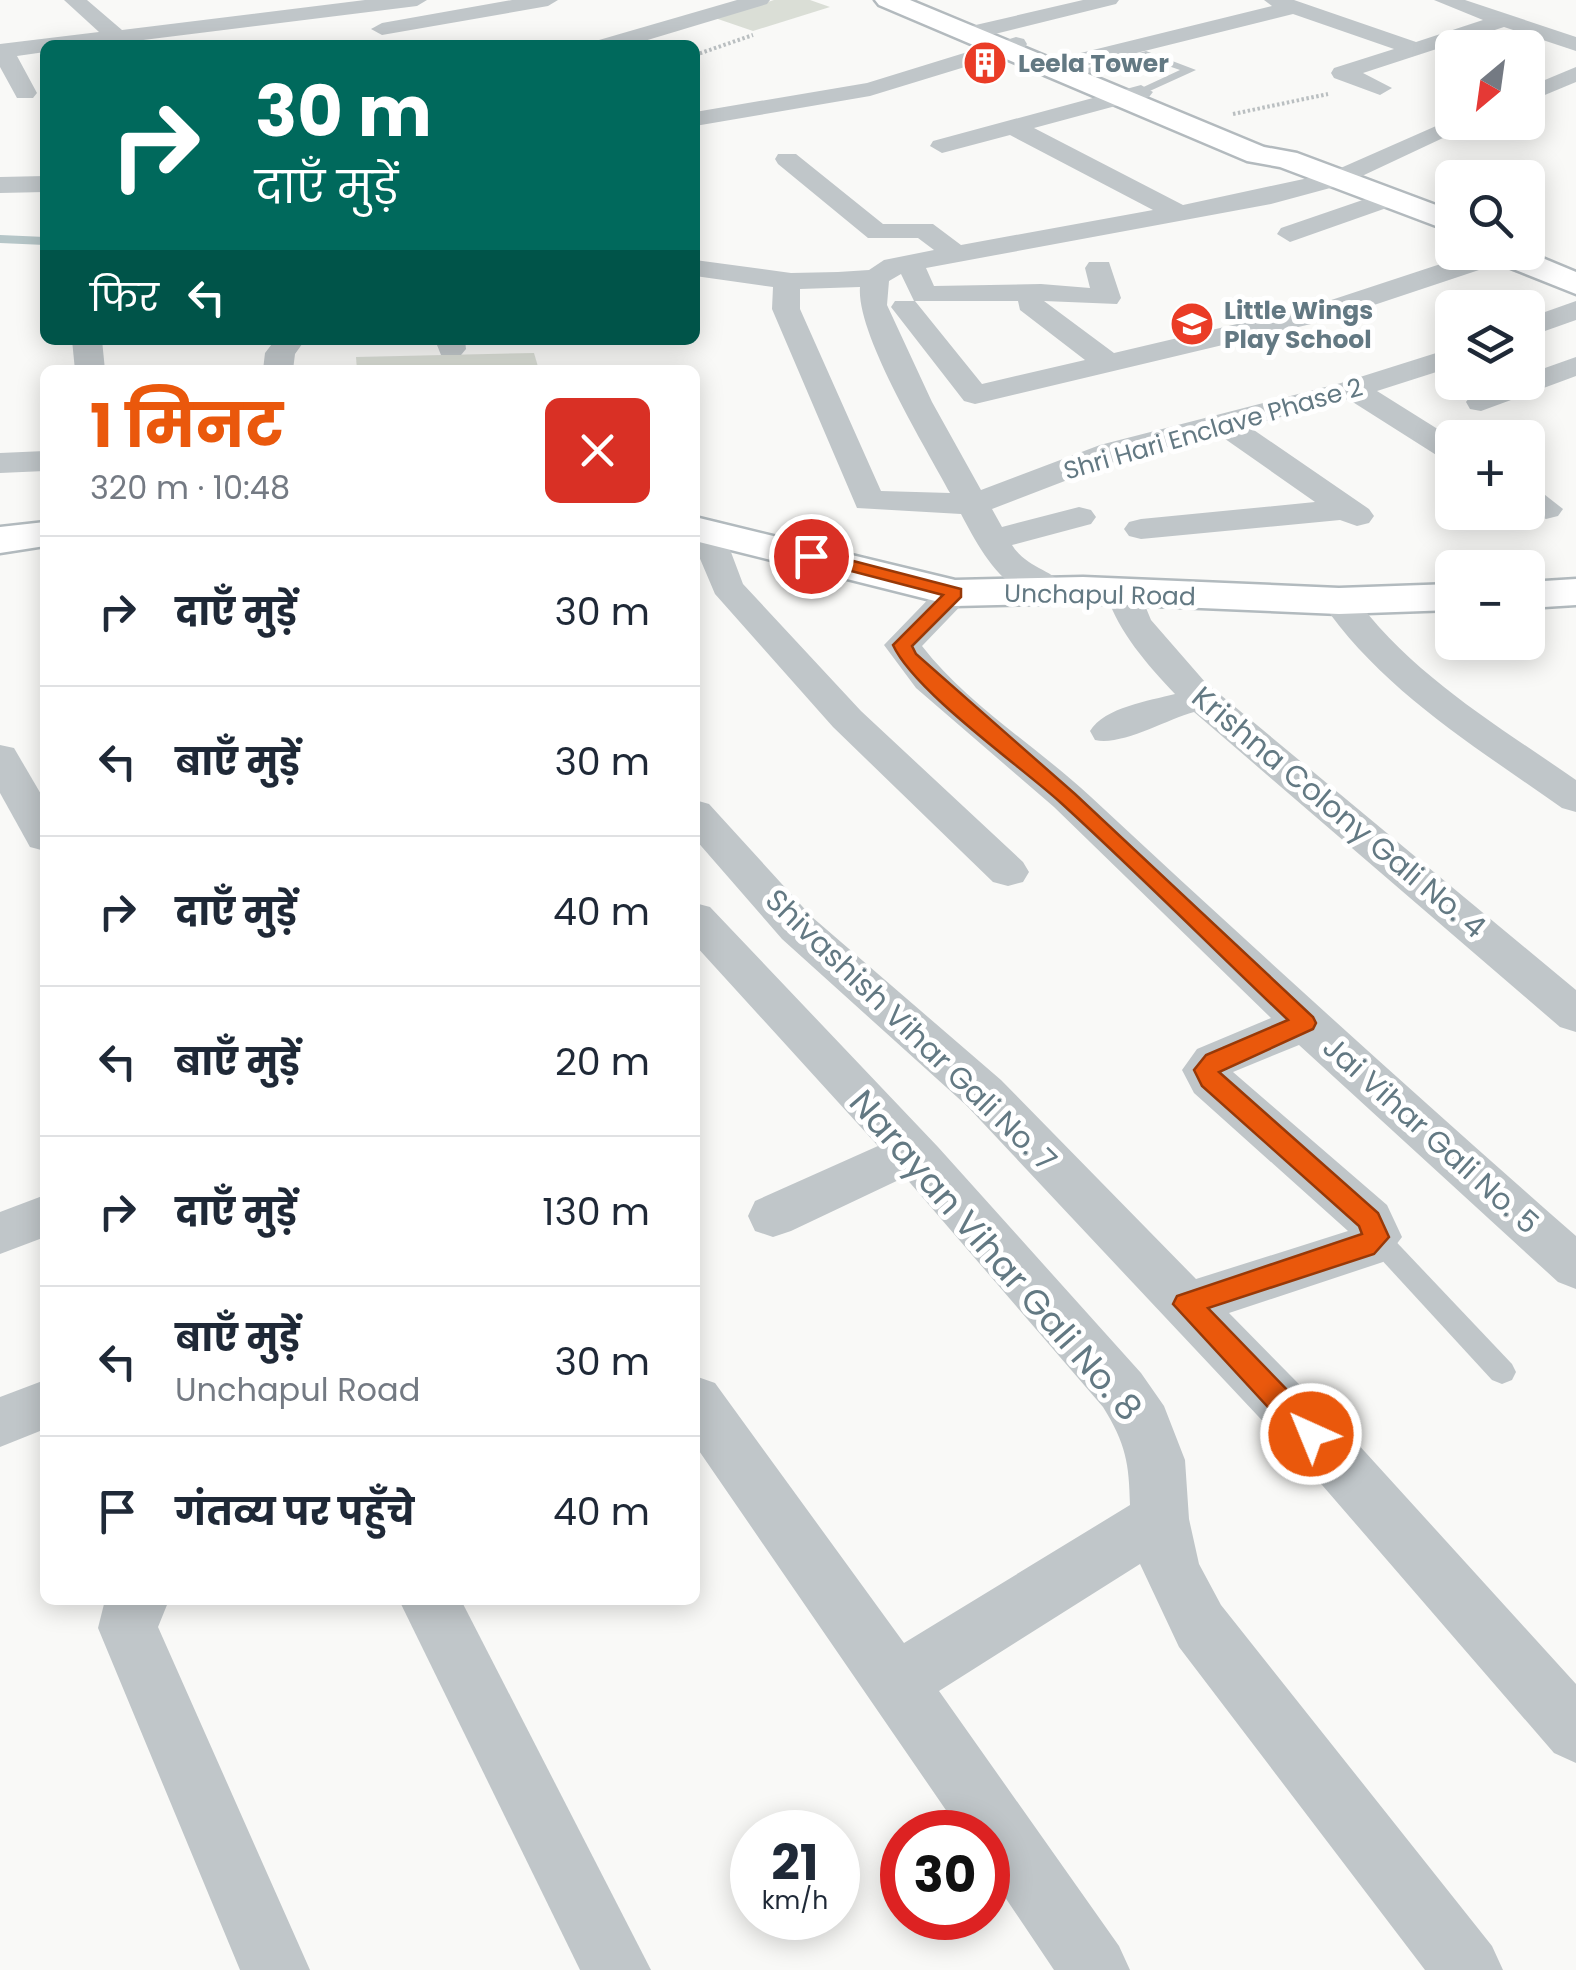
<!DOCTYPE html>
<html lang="hi">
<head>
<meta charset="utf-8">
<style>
  body { margin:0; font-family:Poppins,"Noto Sans Devanagari",sans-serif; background:#f2f2f3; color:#1f2937; height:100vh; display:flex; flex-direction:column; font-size:38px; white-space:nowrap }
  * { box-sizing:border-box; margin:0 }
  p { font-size:32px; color:#747a83 }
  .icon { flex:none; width:55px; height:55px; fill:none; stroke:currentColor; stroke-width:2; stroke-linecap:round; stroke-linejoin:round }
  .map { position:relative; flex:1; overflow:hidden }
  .details { position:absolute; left:40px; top:365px; width:660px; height:1240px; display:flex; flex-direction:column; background:#fff; border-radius:15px; box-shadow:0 5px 25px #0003 }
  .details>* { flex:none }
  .guide { position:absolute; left:40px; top:40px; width:660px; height:305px; border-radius:15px; box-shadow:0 5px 25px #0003; background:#00695c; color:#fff; overflow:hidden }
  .needle { width:65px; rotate:209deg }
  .buttons { position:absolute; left:1435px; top:30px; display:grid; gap:20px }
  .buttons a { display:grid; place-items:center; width:110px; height:110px; border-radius:15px; background:#fff; box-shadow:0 5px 25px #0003; font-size:50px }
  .speed { position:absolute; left:730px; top:1810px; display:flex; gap:20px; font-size:50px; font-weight:700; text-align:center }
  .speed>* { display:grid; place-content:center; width:130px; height:130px; border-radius:50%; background:#fff; box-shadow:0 5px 25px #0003; line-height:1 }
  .speed small { font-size:25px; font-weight:400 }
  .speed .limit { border:15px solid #d22; background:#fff; color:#111 }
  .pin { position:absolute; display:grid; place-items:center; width:85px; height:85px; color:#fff; margin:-42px; border:5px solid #fff; border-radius:50%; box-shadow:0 2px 10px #0007 }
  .me { position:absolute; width:110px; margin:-55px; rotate:316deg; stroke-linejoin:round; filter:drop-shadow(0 0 8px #0008) }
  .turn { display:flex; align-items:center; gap:35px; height:210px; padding:0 50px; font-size:45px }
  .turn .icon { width:130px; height:130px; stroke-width:2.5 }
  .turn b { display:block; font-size:70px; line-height:85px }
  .then { display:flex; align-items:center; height:95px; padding:0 50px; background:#0003; gap:20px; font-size:38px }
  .round { display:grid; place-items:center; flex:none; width:105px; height:105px; border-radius:15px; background:#f2f2f3 }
  .headline { display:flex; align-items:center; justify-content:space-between; height:170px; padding:0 50px }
  h1 { font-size:60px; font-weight:700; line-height:75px; color:#ea580c }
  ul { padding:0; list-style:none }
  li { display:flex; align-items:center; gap:30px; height:150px; padding:0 50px; border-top:2px solid #e0e1e3 }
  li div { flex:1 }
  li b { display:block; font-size:38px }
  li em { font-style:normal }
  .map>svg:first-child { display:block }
</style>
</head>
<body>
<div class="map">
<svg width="1576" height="1970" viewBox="0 0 1576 1970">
  <rect width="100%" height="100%" fill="#f9f9f7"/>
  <!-- green -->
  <g fill="#daded6">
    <path d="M 774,0 L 810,0 L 830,7 L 753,31 L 715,18 Z"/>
    <path d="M 534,353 L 539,370 L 357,370 L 356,357 Z"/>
  </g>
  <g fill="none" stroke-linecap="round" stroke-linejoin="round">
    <!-- stream -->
    <path stroke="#b6c6c8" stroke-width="8" d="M 0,239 L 45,241"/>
    <defs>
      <g id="secondary">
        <path d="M 695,517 L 955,580 L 1083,577 L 1339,588 L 1452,584 L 1452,610 L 1339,614 L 1083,603 L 955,606 L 695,541 Z"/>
        <path d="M 45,522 L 45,546 L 0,553 L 0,527 Z"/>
        <path d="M 1576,579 L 1576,605 L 1528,608 L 1528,582 Z"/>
      </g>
      <g id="primary">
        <path d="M 875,0 L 910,0 L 1264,147 L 1297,153 L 1452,211 L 1452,232 L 1280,167 L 1247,161 L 879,5 Z"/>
        <path d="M 1484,252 L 1528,252 L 1576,272 L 1576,294 L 1488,259 Z"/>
      </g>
    </defs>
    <!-- secondary casing -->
    <use href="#secondary" stroke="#b2babe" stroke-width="5"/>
    <!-- primary casing -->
    <use href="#primary" stroke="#b3babe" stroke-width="5"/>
    <!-- path -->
    <g stroke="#babfc1" stroke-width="4" stroke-dasharray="2.5 2.5" stroke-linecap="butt">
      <path d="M 695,55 L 753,35"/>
      <path d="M 1233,114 L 1328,94"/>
    </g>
    <!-- lane -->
    <g fill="#c0c6c9" fill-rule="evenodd">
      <path d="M 1146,51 L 1196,70 L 1141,95 L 1137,90 L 1180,70 L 1145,58 L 1084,74 L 1078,71 Z"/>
      <path d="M 1376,1227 L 1385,1230 L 1512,1364 L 1516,1372 L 1512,1380 L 1502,1384 L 1492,1380 L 1367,1244 L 1363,1237 L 1367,1230 Z"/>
    </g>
    <!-- street -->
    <g fill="#c0c6c9" fill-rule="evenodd">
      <path d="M 64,0 L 87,0 L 122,30 L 365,0 L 427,0 L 417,6 L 103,45 L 45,45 L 45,52 L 17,56 L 37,93 L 33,98 L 17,98 L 0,67 L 0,44 L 99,32 Z"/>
      <path d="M 512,0 L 558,0 L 548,6 L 382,35 L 371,29 L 382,23 Z"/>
      <path d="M 737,0 L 770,0 L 767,4 L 631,45 L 596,45 L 599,40 Z"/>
      <path d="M 1083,0 L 1119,0 L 1116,4 L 975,39 L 964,32 L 967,27 Z"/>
      <path d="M 1264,0 L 1294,0 L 1416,42 L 1483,20 L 1434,0 L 1465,0 L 1576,37 L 1576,51 L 1504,27 L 1363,73 L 1392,88 L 1380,95 L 1334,78 L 1331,73 L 1334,68 L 1394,49 L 1293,14 L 1048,75 L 1037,68 L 1040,63 L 1272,6 Z"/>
      <path d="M 1016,37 L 1024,39 L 1027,44 L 1024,49 L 870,96 L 695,126 L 695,112 L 867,83 Z"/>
      <path d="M 1576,67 L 1576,82 L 1528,102 L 1528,87 Z"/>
      <path d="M 1141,85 L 1153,92 L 1149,97 L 1034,128 L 1183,205 L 1327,174 L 1452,119 L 1452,122 L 1477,122 L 1345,184 L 1271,204 L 926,268 L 934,286 L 1041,284 L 1090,288 L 1085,268 L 1089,262 L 1109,262 L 1121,298 L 1117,304 L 1044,301 L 1114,353 L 1313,306 L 1477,252 L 1516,253 L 1512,259 L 1332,319 L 975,404 L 964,401 L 891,307 L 895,301 L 914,301 L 901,274 L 889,281 L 887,305 L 932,402 L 981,490 L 1100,445 L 1341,383 L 1452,348 L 1452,367 L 1377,391 L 1452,438 L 1452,460 L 1441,458 L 1348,399 L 1248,426 L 1369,509 L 1374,516 L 1369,523 L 1357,526 L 1340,520 L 1141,539 L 1129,536 L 1124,529 L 1129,522 L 1141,519 L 1315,502 L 1218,434 L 1122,459 L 992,509 L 1002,527 L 1079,507 L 1091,510 L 1096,517 L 1091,524 L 1012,545 C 1027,569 1053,569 1067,589 L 1061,596 C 1011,609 980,550 961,514 L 857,508 L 772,309 L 773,287 L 695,276 L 695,260 L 791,273 L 838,272 L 869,270 L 884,260 L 934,250 L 918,238 L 868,238 L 778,164 L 775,159 L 778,154 L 796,154 L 883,224 L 933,224 L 961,245 L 1153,210 L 1010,135 L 942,153 L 930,146 L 933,141 ZM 860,287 C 856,334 926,448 950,493 L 881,491 L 800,309 L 800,289 ZM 915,301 L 1018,301 L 1020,310 L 1085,360 L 982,384 Z"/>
      <path d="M 45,176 L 45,192 L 0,193 L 0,177 Z"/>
      <path d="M 1386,192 L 1395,195 L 1399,200 L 1395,205 L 1290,242 L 1277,234 L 1281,228 Z"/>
      <path d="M 1576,301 L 1576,320 L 1528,337 L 1528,318 Z"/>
      <path d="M 72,340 L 102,340 L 105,370 L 75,370 Z"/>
      <path d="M 275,340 L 305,340 L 295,354 L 293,370 L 263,370 L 265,353 Z"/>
      <path d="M 435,340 L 465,340 L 466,349 L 461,355 L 441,355 Z"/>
      <path d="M 1576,357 L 1576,376 L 1481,411 L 1470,409 L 1466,402 C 1478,385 1507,382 1528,382 L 1528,374 Z"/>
      <path d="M 45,451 L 45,471 L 0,473 L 0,453 Z"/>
      <path d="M 1528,488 L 1540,491 L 1563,509 L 1558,516 L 1546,519 L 1528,512 Z"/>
      <path d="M 706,521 L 718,524 L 723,531 L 743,584 L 861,711 L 1023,862 L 1029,872 L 1023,882 L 1008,886 L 993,882 L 833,727 L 715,594 L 695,547 L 695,524 Z"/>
      <path d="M 955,582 L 968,585 L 973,593 L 922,646 C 968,705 1036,746 1091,797 C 1251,946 1412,1092 1576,1236 L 1576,1289 L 1558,1282 L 1299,1045 L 1233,1072 L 1387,1205 L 1402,1237 L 1383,1262 L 1229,1313 L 1356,1442 L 1576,1684 L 1576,1763 L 1554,1753 L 1316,1478 L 967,1106 L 782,939 L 695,839 L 695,800 L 709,804 L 812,917 L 1001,1080 L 1196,1279 L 1348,1231 L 1194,1093 L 1182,1070 L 1197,1049 L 1271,1018 L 1054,807 L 916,688 L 884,645 L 942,585 Z"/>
      <path d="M 1124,583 L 1137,586 L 1151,620 L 1205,682 L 1576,990 L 1576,1032 L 1560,1027 L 1194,712 C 1165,720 1122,746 1095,740 L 1090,731 C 1105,707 1149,701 1175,694 C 1146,663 1120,634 1106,594 L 1111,586 Z"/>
      <path d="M 1339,590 L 1352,593 C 1408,673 1497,725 1576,780 L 1576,812 L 1562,808 C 1476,747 1381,690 1321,601 L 1326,593 Z"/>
      <path d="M 0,745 L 14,748 L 45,801 L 45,851 L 30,847 L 0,793 Z"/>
      <path d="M 695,903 L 710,907 L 938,1147 L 1141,1373 L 1164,1406 L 1185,1460 L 1189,1519 L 1199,1564 L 1221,1605 L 1492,1946 L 1503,1970 L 1425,1970 L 1179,1647 L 1140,1564 L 939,1691 L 1119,1946 L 1130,1970 L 1054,1970 L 988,1872 L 988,1832 L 961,1832 L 695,1445 L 695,1376 L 715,1383 L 904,1643 L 1130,1505 C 1129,1463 1126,1444 1103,1407 L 905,1177 L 791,1231 L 773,1237 L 755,1231 L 748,1216 L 755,1201 L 878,1146 L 695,945 Z"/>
      <path d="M 45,1195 L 45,1237 L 0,1254 L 0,1212 Z"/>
      <path d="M 45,1380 L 45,1429 L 0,1447 L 0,1397 Z"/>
      <path d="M 105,1600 L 169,1600 L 158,1627 L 310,1970 L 240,1970 L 98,1628 Z"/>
      <path d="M 399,1600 L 461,1600 L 651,1970 L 580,1970 Z"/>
    </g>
    <!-- secondary -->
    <use href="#secondary" fill="#fff" fill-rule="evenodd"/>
    <!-- primary -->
    <use href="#primary" fill="#fff" fill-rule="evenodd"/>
  </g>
  <!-- route -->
  <path fill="#ea580c" stroke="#983908" stroke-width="2.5" d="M 811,550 L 961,589 L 961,597 L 912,646 L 916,654 L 1075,794 L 1313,1017 L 1316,1023 L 1313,1029 L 1219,1072 L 1378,1213 L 1389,1237 L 1374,1254 L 1208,1308 L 1321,1425 L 1325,1434 L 1321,1443 L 1311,1447 L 1301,1443 L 1173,1304 L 1177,1296 L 1362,1234 L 1359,1226 L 1202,1086 L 1194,1070 L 1206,1055 L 1288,1020 C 1212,948 1138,873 1060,802 C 1019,765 914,691 893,645 L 943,595 L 805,559 L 803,556 Z"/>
  <!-- icons -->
  <defs>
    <symbol id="building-disc" viewBox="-11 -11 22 22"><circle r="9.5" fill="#ea3c26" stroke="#fff"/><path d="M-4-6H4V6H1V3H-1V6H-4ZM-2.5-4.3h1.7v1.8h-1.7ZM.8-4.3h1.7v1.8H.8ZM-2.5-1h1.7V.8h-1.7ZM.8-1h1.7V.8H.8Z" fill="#fff"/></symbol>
    <symbol id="school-disc" viewBox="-11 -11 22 22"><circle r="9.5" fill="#ea3c26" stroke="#fff"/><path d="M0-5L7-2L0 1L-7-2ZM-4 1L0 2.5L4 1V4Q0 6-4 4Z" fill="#fff"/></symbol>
  </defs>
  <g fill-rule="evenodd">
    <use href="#building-disc" x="960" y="38" width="50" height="50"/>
    <use href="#school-disc" x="1167" y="299" width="50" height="50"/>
  </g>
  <g text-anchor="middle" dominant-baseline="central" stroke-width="10" stroke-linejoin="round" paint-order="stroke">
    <!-- far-poi labels -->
    <g font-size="25" font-weight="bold" fill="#637983" stroke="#fff" text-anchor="start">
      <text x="1018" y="63">Leela Tower</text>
      <text x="1224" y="310">Little Wings<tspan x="1224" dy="29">Play School</tspan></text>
    </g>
    <!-- far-street labels -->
    <g font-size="25" fill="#637983" stroke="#fff">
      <text transform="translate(1213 429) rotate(-16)">Shri Hari Enclave Phase 2</text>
      <text transform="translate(1100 595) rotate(1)">Unchapul Road</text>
    </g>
    <!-- street labels -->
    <g font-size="30" fill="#637983" stroke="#fff">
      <text transform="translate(1339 812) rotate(40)">Krishna Colony Gali No. 4</text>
      <text transform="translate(911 1030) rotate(44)">Shivashish Vihar Gali No. 7</text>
      <text transform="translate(1431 1135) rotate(42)">Jai Vihar Gali No. 5</text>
    </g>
    <!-- near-street labels -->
    <g font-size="35" fill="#637983" stroke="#fff">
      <text transform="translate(996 1255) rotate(49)">Narayan Vihar Gali No. 8</text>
    </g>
  </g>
</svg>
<div class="buttons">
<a><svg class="needle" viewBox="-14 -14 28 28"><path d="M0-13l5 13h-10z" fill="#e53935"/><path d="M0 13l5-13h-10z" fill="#747a83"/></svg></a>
<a><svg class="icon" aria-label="search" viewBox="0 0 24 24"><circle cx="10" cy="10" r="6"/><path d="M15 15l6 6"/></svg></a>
<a><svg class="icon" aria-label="layers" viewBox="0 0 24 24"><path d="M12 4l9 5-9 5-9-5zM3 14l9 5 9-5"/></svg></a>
<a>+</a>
<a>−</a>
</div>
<div class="speed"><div>21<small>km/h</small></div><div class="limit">30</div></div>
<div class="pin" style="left:811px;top:556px;background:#d93025"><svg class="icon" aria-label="arrive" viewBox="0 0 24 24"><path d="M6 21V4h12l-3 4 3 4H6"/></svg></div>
<svg class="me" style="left:1311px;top:1434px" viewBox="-20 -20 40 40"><circle r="17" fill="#ea580c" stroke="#fff" stroke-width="3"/><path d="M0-11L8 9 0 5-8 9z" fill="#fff"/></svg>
<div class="guide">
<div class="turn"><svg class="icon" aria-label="right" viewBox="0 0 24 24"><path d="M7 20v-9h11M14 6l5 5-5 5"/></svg><div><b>30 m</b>दाएँ मुड़ें</div></div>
<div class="then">फिर<svg class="icon" aria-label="left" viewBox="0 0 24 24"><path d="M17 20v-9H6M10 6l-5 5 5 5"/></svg></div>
</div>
<section class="details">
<div class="headline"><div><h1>1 मिनट</h1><p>320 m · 10:48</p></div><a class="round" style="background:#d93025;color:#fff"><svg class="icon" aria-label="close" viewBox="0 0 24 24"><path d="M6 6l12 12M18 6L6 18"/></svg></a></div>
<ul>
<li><svg class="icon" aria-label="right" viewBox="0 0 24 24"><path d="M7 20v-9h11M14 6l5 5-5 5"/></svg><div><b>दाएँ मुड़ें</b></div><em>30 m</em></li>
<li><svg class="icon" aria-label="left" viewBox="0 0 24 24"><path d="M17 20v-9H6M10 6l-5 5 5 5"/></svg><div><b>बाएँ मुड़ें</b></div><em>30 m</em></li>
<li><svg class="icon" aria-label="right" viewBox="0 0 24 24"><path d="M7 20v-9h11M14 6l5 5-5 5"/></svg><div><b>दाएँ मुड़ें</b></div><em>40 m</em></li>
<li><svg class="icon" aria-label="left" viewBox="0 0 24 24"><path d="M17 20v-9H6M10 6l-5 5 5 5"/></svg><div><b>बाएँ मुड़ें</b></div><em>20 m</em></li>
<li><svg class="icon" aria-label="right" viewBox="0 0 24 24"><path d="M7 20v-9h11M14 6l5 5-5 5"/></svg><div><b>दाएँ मुड़ें</b></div><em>130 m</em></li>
<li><svg class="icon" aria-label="left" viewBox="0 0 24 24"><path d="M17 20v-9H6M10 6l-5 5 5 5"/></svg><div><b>बाएँ मुड़ें</b><p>Unchapul Road</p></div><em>30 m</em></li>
<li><svg class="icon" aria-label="arrive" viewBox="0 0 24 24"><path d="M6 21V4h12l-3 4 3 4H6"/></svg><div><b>गंतव्य पर पहुँचे</b></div><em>40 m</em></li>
</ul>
</section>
</div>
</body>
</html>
